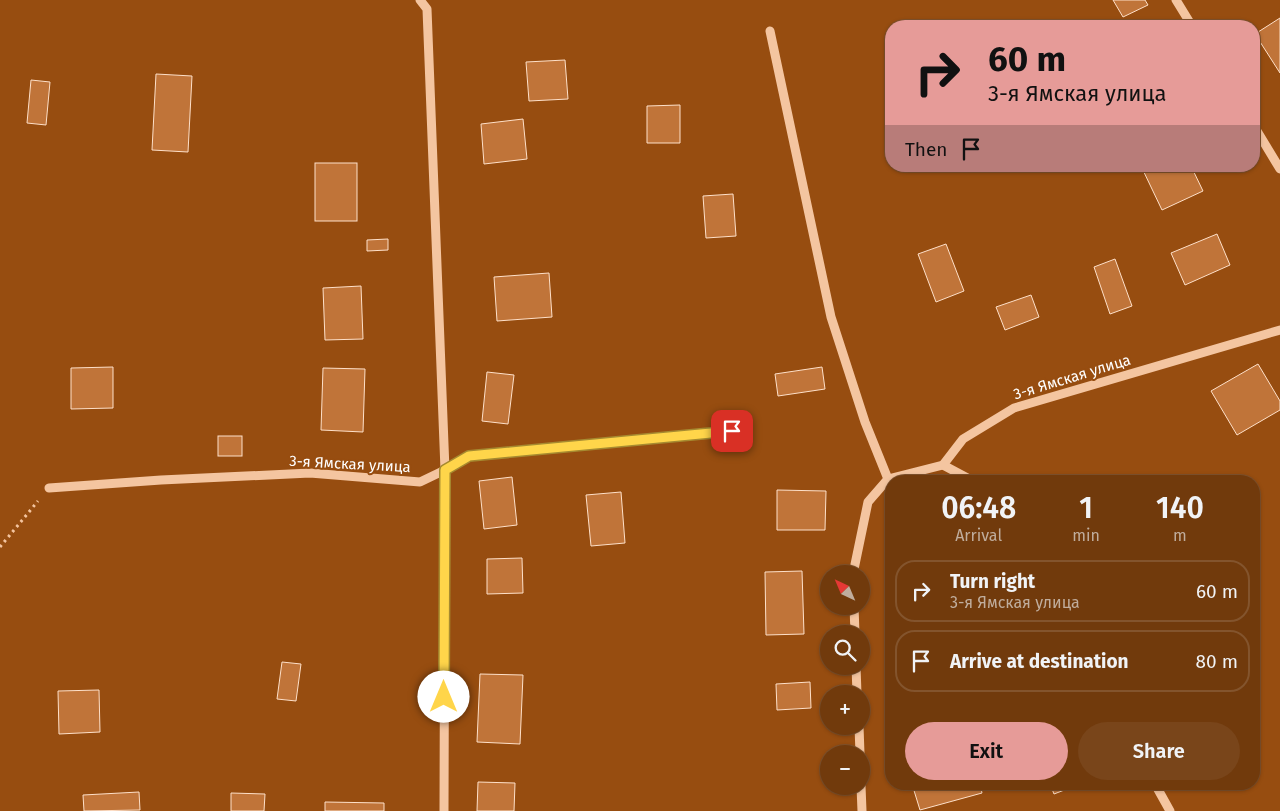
<!DOCTYPE html>
<html lang="en">
<head>
<meta charset="utf-8">
<style>
  body { margin:0; font-family:"Fira Sans",sans-serif; background:#79451a; color:#f1f3f6; height:100vh; display:flex; flex-direction:column; font-size:19px; white-space:nowrap }
  * { box-sizing:border-box; margin:0 }
  p { font-size:16px; color:#c0ad9d }
  .icon { flex:none; width:28px; height:28px; fill:none; stroke:currentColor; stroke-width:2; stroke-linecap:round; stroke-linejoin:round }
  .map { position:relative; flex:1; overflow:hidden }
  .sheet { position:absolute; left:885px; top:475px; width:375px; height:315px; display:flex; flex-direction:column; background:#713a0c; border-radius:20px; box-shadow:0 1px 4px #0004,0 0 0 1px #83542d }
  .sheet>* { flex:none }
  .guide { position:absolute; left:885px; top:20px; width:375px; height:152px; border-radius:20px; box-shadow:0 1px 4px #0004,0 0 0 1px #83542d; background:#e69b98; color:#111; overflow:hidden }
  .needle { width:32px; rotate:316deg }
  .buttons { position:absolute; left:820px; top:565px; display:grid; gap:10px }
  .buttons a { display:grid; place-items:center; width:50px; height:50px; border-radius:50%; background:#713a0c; box-shadow:0 1px 4px #0004,0 0 0 1px #83542d; font-size:25px }
  .pin { position:absolute; display:grid; place-items:center; width:42px; height:42px; color:#fff; margin:-21px; border-radius:10px; box-shadow:0 2px 8px #0006 }
  .me { position:absolute; width:55px; margin:-28px; rotate:0deg; stroke-linejoin:round; filter:drop-shadow(0 0 4px #0008) }
  .turn { display:flex; align-items:center; gap:18px; height:105px; padding:0 20px; font-size:22px }
  .turn .icon { width:65px; height:65px; stroke-width:2.5 }
  .turn b { display:block; font-size:35px; line-height:42px }
  .then { display:flex; align-items:center; height:48px; padding:0 20px; background:#0003; gap:10px; font-size:19px }
  .eta { display:flex; justify-content:space-evenly; align-items:center; height:85px; text-align:center }
  .eta b { font-size:30px; font-weight:600; line-height:35px }
  .cta { display:flex; gap:10px; margin-top:auto; padding:10px 20px }
  .cta a { flex:1; height:58px; border-radius:30px; background:#e69b98; color:#111; font-size:20px; font-weight:600; line-height:58px; text-align:center }
  .cta a+a { background:#79451a; color:#f1f3f6 }
  ul { padding:0; list-style:none }
  li { display:flex; align-items:center; gap:15px; height:62px; margin:0 10px 8px; padding:0 10px; border:2px solid #83542d; border-radius:20px }
  li div { flex:1 }
  li b { display:block; font-size:19px }
  li em { font-style:normal }
  .map>svg:first-child { display:block }
</style>
</head>
<body>
<div class="map">
<svg width="1280" height="811" viewBox="0 0 1280 811">
  <rect width="100%" height="100%" fill="#974d10"/>
  <!-- building -->
  <g fill="#c07439" stroke="#fee0c9">
    <path d="M 1113,0 L 1145,0 L 1148,5 L 1123,17 Z"/>
    <path d="M 1280,18 L 1280,73 L 1255,34 Z"/>
    <path d="M 565,60 L 568,99 L 529,101 L 526,62 Z"/>
    <path d="M 156,74 L 192,76 L 188,152 L 152,150 Z"/>
    <path d="M 31,80 L 50,82 L 46,125 L 27,123 Z"/>
    <path d="M 680,105 L 680,143 L 647,143 L 647,106 Z"/>
    <path d="M 523,119 L 527,159 L 484,164 L 481,124 Z"/>
    <rect x="315" y="163" width="42" height="58"/>
    <path d="M 1141,166 L 1191,166 L 1203,191 L 1162,210 Z"/>
    <path d="M 733,194 L 736,236 L 706,238 L 703,196 Z"/>
    <path d="M 1217,234 L 1230,265 L 1185,285 L 1171,253 Z"/>
    <path d="M 388,239 L 388,250 L 367,251 L 367,240 Z"/>
    <path d="M 946,244 L 964,291 L 936,302 L 918,254 Z"/>
    <path d="M 1115,259 L 1132,306 L 1110,314 L 1094,267 Z"/>
    <path d="M 549,273 L 552,317 L 497,321 L 494,277 Z"/>
    <path d="M 361,286 L 363,339 L 325,340 L 323,288 Z"/>
    <path d="M 1031,295 L 1039,317 L 1005,330 L 996,307 Z"/>
    <path d="M 1258,364 L 1280,401 L 1280,410 L 1237,435 L 1211,391 Z"/>
    <path d="M 113,367 L 113,408 L 71,409 L 71,368 Z"/>
    <path d="M 822,367 L 825,389 L 778,396 L 775,374 Z"/>
    <path d="M 323,368 L 365,369 L 363,432 L 321,430 Z"/>
    <path d="M 487,372 L 514,375 L 508,424 L 482,421 Z"/>
    <rect x="218" y="436" width="24" height="20"/>
    <path d="M 512,477 L 517,525 L 484,529 L 479,481 Z"/>
    <path d="M 777,490 L 826,491 L 825,530 L 777,530 Z"/>
    <path d="M 621,492 L 625,543 L 591,546 L 586,495 Z"/>
    <path d="M 522,558 L 523,593 L 487,594 L 487,559 Z"/>
    <path d="M 802,571 L 804,634 L 766,635 L 765,572 Z"/>
    <path d="M 282,662 L 301,664 L 296,701 L 277,699 Z"/>
    <path d="M 480,674 L 523,675 L 520,744 L 477,742 Z"/>
    <path d="M 810,682 L 811,708 L 777,710 L 776,684 Z"/>
    <path d="M 99,690 L 100,732 L 59,734 L 58,691 Z"/>
    <path d="M 478,782 L 515,783 L 514,811 L 477,811 Z"/>
    <path d="M 912,784 L 980,784 L 982,793 L 920,810 Z"/>
    <path d="M 1050,784 L 1080,784 L 1054,794 Z"/>
    <path d="M 139,792 L 140,810 L 84,811 L 83,795 Z"/>
    <path d="M 231,793 L 265,794 L 264,811 L 231,811 Z"/>
    <path d="M 325,802 L 384,803 L 384,811 L 325,811 Z"/>
  </g>
  <g fill="none" stroke-linecap="round" stroke-linejoin="round">
    <!-- path -->
    <path stroke="#f4c5a0" stroke-width="3" stroke-dasharray="2.5 4" stroke-linecap="butt" d="M 0,547 L 38,501"/>
    <!-- minor -->
    <g stroke="#f4c5a0" stroke-width="9">
      <path d="M 420,0 L 427,9 L 445,470 L 444,811"/>
      <path d="M 1176,0 L 1192,26"/>
      <path d="M 770,31 L 831,317 L 865,422 L 888,479"/>
      <path d="M 1254,126 L 1280,169"/>
      <path d="M 943,465 L 973,481"/>
      <path d="M 888,479 L 943,465 L 963,439 L 1014,408 L 1280,330"/>
      <path d="M 49,488 L 161,480 L 310,473 L 420,482 L 445,470 L 469,456 L 732,431"/>
      <path d="M 853,574 L 868,502 L 888,479"/>
      <path d="M 854,606 L 855,634"/>
      <path d="M 856,666 L 857,694"/>
      <path d="M 859,726 L 860,754"/>
      <path d="M 1155,784 L 1170,811"/>
      <path d="M 861,786 L 862,811"/>
    </g>
  </g>
  <g fill="none" stroke-linecap="round" stroke-linejoin="round">
    <defs>
      <path id="route" d="M 444,697 L 445,470 L 469,456 L 732,431"/>
    </defs>
    <!-- route casing -->
    <use href="#route" stroke="#a68a30" stroke-width="12"/>
    <!-- route -->
    <use href="#route" stroke="#ffd54a" stroke-width="9"/>
  </g>
  <g text-anchor="middle" dominant-baseline="central" stroke-width="4" stroke-linejoin="round" paint-order="stroke">
    <!-- street labels -->
    <g font-size="15" fill="#fff" stroke="#974d10">
      <text transform="translate(1072 377) rotate(-17)">3-я Ямская улица</text>
      <text transform="translate(350 464) rotate(3)">3-я Ямская улица</text>
    </g>
  </g>
</svg>
<div class="buttons">
<a><svg class="needle" viewBox="-14 -14 28 28"><path d="M0-13l5 13h-10z" fill="#e53935"/><path d="M0 13l5-13h-10z" fill="#c0ad9d"/></svg></a>
<a><svg class="icon" aria-label="search" viewBox="0 0 24 24"><circle cx="10" cy="10" r="6"/><path d="M15 15l6 6"/></svg></a>
<a>+</a>
<a>−</a>
</div>
<div class="pin" style="left:732px;top:431px;background:#d93025"><svg class="icon" aria-label="arrive" viewBox="0 0 24 24"><path d="M6 21V4h12l-3 4 3 4H6"/></svg></div>
<svg class="me" style="left:444px;top:697px" viewBox="-20 -20 40 40"><circle r="19" fill="#fff"/><path d="M0-13L10 11 0 6-10 11z" fill="#ffd54a"/></svg>
<div class="guide">
<div class="turn"><svg class="icon" aria-label="right" viewBox="0 0 24 24"><path d="M7 20v-9h11M14 6l5 5-5 5"/></svg><div><b>60 m</b>3-я Ямская улица</div></div>
<div class="then">Then<svg class="icon" aria-label="arrive" viewBox="0 0 24 24"><path d="M6 21V4h12l-3 4 3 4H6"/></svg></div>
</div>
<section class="sheet">
<div class="eta">
<div><b>06:48</b><p>Arrival</p></div>
<div><b>1</b><p>min</p></div>
<div><b>140</b><p>m</p></div>
</div>
<ul>
<li><svg class="icon" aria-label="right" viewBox="0 0 24 24"><path d="M7 20v-9h11M14 6l5 5-5 5"/></svg><div><b>Turn right</b><p>3-я Ямская улица</p></div><em>60 m</em></li>
<li><svg class="icon" aria-label="arrive" viewBox="0 0 24 24"><path d="M6 21V4h12l-3 4 3 4H6"/></svg><div><b>Arrive at destination</b></div><em>80 m</em></li>
</ul>
<div class="cta"><a>Exit</a><a>Share</a></div>
</section>
</div>
</body>
</html>
